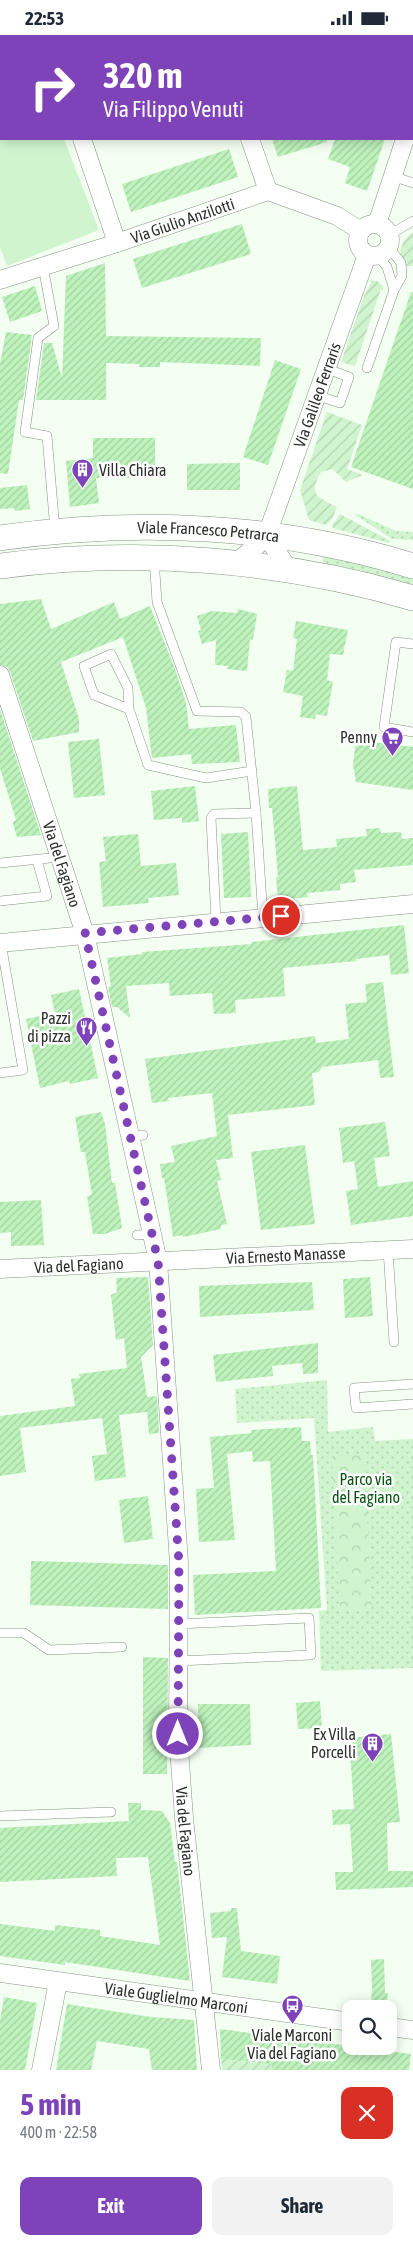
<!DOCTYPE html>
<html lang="en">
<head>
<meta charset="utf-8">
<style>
  body { margin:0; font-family:"Asap Condensed",sans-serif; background:#f2f2f3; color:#1f2937; height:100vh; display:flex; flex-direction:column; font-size:19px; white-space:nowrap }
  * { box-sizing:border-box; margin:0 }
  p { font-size:16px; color:#747a83 }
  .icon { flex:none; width:28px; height:28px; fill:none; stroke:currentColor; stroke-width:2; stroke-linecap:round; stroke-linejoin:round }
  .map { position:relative; height:2035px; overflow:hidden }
  .side { display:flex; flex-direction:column; background:#fff; flex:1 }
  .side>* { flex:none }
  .top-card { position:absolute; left:0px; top:0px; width:414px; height:105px; box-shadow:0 2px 12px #0003; background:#7f43b9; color:#fff; overflow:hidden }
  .fabs { position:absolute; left:342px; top:1965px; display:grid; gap:10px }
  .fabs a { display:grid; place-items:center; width:55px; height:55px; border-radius:10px; background:#fff; box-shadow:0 2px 12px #0003; font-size:25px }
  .pin { position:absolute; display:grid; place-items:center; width:42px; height:42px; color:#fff; margin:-21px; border:2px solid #fff; border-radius:50%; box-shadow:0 1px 5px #0007 }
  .me { position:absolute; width:55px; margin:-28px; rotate:0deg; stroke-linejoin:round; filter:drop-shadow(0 0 4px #0008) }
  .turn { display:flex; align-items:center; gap:18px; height:105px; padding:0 20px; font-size:22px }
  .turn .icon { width:65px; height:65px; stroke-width:2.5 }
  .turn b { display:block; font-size:35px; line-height:42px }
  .round { display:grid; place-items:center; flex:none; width:52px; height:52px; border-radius:10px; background:#f2f2f3 }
  .overview { display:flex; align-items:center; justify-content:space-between; height:85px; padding:0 20px }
  h1 { font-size:30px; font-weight:700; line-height:38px; color:#7f43b9 }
  .action { display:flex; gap:10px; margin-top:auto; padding:10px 20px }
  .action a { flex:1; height:58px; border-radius:10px; background:#7f43b9; color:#fff; font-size:20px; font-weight:700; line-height:58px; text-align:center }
  .action a+a { background:#f2f2f3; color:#1f2937 }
  .status { display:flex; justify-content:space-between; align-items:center; height:35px; padding:0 25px; background:#fff; direction:ltr }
  .status svg { height:14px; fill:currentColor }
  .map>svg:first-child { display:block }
</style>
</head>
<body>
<div class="status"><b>22:53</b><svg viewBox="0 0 49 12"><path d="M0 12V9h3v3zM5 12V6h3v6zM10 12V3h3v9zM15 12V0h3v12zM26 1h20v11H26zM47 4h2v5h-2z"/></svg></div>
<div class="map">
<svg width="413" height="2035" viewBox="0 0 413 2035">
  <defs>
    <pattern id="grass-dots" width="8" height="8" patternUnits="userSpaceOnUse" patternTransform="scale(1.25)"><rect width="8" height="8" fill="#d0f4ce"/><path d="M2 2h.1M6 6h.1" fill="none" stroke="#b3d2b1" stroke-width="1.8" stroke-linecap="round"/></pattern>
    <pattern id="forest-crowns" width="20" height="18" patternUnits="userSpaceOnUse" patternTransform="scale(1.25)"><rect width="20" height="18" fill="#d0f4ce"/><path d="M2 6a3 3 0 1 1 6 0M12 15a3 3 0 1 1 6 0" fill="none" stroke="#b3d2b1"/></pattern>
    <pattern id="garden-furrows" width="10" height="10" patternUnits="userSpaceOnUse" patternTransform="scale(1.25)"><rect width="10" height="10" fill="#d0f4ce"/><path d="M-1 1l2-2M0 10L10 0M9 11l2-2" fill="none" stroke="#b3d2b1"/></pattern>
    <pattern id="building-hatch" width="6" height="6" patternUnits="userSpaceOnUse" patternTransform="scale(1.25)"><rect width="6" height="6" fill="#bef2bc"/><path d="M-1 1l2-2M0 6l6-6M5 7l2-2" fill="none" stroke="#a3d0a2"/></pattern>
  </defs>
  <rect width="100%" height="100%" fill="#f2fff1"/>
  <!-- grass -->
  <g fill="url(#grass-dots)">
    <path d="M 354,479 L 358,479 L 396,496 L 413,497 L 413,505 L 392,504 Z"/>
    <path d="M 324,519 L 413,541 L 413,553 L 322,531 Z"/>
    <path d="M 327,1345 L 328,1397 L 373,1392 L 375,1406 L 413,1404 L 413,1633 L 321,1636 L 319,1576 L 327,1575 L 314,1383 L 237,1388 L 235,1354 Z"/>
  </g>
  <!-- forest -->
  <path fill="url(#forest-crowns)" d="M 364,1419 L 372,1574 L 340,1576 L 332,1421 Z"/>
  <!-- garden -->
  <g fill="url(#garden-furrows)">
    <path d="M 413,197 L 413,231 L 406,231 C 395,220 402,204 413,197 Z"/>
    <path d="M 369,245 L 377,246 L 383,251 L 383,255 L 381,254 L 355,331 L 341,327 L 364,261 L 371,248 Z"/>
    <path d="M 327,377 L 362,390 L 347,434 L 363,440 L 346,447 L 332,434 L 321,437 C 308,460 317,462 337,472 L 332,484 L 326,490 L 309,485 L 300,455 Z"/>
    <path d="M 340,479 L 390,506 L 389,508 L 333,493 L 332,490 Z"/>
    <path d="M 261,2000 L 276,2002 L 271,2035 L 222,2035 L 221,2024 L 257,2028 Z"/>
  </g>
  <!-- pitch -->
  <path fill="#d0f4ce" d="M 0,85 L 1,104 L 64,104 L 99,195 L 7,231 L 0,212 Z"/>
  <!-- building -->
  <g fill="url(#building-hatch)">
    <path d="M 272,104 L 327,104 L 327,107 L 278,122 Z"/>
    <path d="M 335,104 L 385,104 L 367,156 L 345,148 L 350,132 L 328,124 Z"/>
    <path d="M 229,114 L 238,142 L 131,177 L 122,149 Z"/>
    <path d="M 242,189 L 251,219 L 142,253 L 133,224 Z"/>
    <path d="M 105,228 L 106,301 L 261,303 L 260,331 L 160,327 L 160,332 L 139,332 L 139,329 L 106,328 L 106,365 L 36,365 L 44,308 L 52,308 L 62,343 L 66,241 Z"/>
    <path d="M 35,251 L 42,276 L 10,287 L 2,262 Z"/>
    <path d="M 411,257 L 413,257 L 413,454 L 351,432 Z"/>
    <path d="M 6,297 L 32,300 L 23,365 L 19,365 L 8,439 L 0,438 L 0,329 Z"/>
    <path d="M 275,325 L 301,334 L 268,430 L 243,422 Z"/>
    <path d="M 93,403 L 155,403 L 155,440 L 143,440 L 143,443 L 96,443 L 99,468 L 70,472 L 66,426 L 93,423 Z"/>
    <path d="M 240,428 L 240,455 L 187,455 L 187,429 Z"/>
    <path d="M 27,450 L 30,474 L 15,476 L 14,473 L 0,474 L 0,453 Z"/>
    <path d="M 41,564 L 51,594 L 114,567 L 120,584 L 150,571 L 175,634 L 186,668 L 189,694 L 236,690 L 240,727 L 192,729 L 191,719 L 152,723 L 146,673 L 123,602 L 61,627 L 79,684 L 79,697 L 33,706 L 10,637 L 7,632 L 0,630 L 0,569 Z"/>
    <path d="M 238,574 L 257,579 L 253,605 L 250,604 L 247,636 L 227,634 L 228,631 L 215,630 L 216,605 L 202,609 L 198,596 L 201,595 L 197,581 L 212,576 L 237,578 Z"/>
    <path d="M 296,586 L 348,595 L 343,620 L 330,619 L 327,645 L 333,647 L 327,681 L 316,679 L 315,684 L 300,682 L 303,661 L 283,657 L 287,635 L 293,636 L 297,604 L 293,603 Z"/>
    <path d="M 0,674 L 41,800 L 17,802 L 13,789 L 14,786 L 16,785 L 0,733 Z"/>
    <path d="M 99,704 L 105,760 L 74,763 L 68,707 Z"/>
    <path d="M 356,705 L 413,712 L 413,755 L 356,747 L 353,730 Z"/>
    <path d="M 195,751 L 199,786 L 182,788 L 182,783 L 154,785 L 151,756 Z"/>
    <path d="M 297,751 L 303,815 L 337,812 L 336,804 L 367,801 L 366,794 L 380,793 L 381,798 L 401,797 L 402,804 L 413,803 L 413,830 L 354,835 L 356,847 L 340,849 L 340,855 L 307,858 L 308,862 L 278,865 L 276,842 L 278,842 L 272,773 L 269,773 L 268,754 Z"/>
    <path d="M 248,797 L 251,862 L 224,863 L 221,799 Z"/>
    <path d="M 138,799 L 141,831 L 176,828 L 179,860 L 148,863 L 149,868 L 103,872 L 99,827 L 106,826 L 103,802 Z"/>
    <path d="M 404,890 L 409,938 L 391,940 L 389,920 L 356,924 L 356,926 L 283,933 L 285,961 L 235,965 L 236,978 L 214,979 L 212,958 L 170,961 L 169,948 L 126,951 L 130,983 L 117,972 L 112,972 L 108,952 L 111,951 L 107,923 L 142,919 L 142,917 L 252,909 L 251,907 Z"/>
    <path d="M 383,947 L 394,1042 L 380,1043 L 378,1025 L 322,1032 L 319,1037 L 312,1038 L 315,1070 L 228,1080 L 233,1123 L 216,1125 L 221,1145 L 217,1146 L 227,1189 L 221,1190 L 221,1194 L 183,1202 L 182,1200 L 173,1202 L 164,1143 L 162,1143 L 160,1129 L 175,1127 L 171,1111 L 217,1101 L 212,1058 L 168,1063 L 169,1066 L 152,1068 L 145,1024 L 315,1001 L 316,1008 L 349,1004 L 345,969 L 367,967 L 365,949 Z"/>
    <path d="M 79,954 L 98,1043 L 70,1049 L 69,1046 L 40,1053 L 26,984 L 55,978 L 51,960 Z"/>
    <path d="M 101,1077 L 105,1089 L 112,1148 L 115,1148 L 122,1193 L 105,1199 L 93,1199 L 87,1161 L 92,1160 L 85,1117 L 81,1117 L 75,1082 Z"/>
    <path d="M 385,1087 L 390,1121 L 374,1123 L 378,1152 L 413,1146 L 413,1181 L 351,1190 L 346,1156 L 358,1154 L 354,1126 L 343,1128 L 339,1093 Z"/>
    <path d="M 305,1110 L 315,1189 L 261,1195 L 251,1117 Z"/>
    <path d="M 41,1165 L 44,1210 L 11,1211 L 11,1197 L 0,1198 L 0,1167 Z"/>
    <path d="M 148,1242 L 153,1310 L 141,1322 L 147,1362 L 157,1361 L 159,1398 L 149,1399 L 147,1377 L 119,1380 L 126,1442 L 95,1446 L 92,1421 L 107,1419 L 102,1383 L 20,1393 L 26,1437 L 0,1441 L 0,1381 L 75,1371 L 71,1344 L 80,1343 L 79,1339 L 127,1333 L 124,1303 L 116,1305 L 111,1260 L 117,1257 L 116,1243 Z"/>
    <path d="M 370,1242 L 373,1281 L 345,1283 L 343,1244 Z"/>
    <path d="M 312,1247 L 314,1275 L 200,1282 L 199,1251 Z"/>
    <path d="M 318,1308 L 318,1338 L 303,1339 L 302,1328 L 272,1331 L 273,1341 L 216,1347 L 213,1320 Z"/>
    <path d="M 301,1392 L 302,1406 L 310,1406 L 311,1420 L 313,1420 L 321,1573 L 195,1580 L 193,1540 L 276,1536 L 270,1426 L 253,1427 L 252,1416 L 227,1419 L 235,1505 L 199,1507 L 196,1454 L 214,1453 L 210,1402 L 252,1398 L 251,1395 Z"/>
    <path d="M 148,1461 L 153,1504 L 124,1508 L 119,1465 Z"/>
    <path d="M 31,1526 L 168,1530 L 168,1574 L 30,1570 Z"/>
    <path d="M 143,1622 L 168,1623 L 167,1739 L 143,1739 Z"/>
    <path d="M 320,1666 L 322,1693 L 298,1694 L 296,1668 Z"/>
    <path d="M 198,1669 L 250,1669 L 251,1710 L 199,1713 Z"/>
    <path d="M 391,1699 L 400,1787 L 387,1788 L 388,1836 L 413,1836 L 413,1852 L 336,1855 L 335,1837 L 353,1837 L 350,1789 L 333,1790 L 332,1775 L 354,1774 L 349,1703 Z"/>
    <path d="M 128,1768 L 141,1768 L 141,1775 L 162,1776 L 170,1788 L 175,1827 L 177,1827 L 190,1946 L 65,1927 L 65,1930 L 0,1921 L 0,1889 L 55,1896 L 55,1890 L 100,1895 L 100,1901 L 160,1910 L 148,1822 L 116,1823 L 117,1841 L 0,1847 L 0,1793 L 129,1786 Z"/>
    <path d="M 231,1873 L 237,1873 L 241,1916 L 280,1921 L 277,1949 L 222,1942 L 227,1902 L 212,1903 L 210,1878 L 231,1876 Z"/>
    <path d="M 384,1924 L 385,1958 L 388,1958 L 386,1974 L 370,1973 L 372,1956 L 371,1925 Z"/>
    <path d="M 4,1962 L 37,1968 L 25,2035 L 0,2035 L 0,1986 Z"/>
    <path d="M 67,1969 L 151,1982 L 194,1985 L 197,2035 L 152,2035 L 149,2014 L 97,2006 L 91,2035 L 56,2035 Z"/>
    <path d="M 220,1994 L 411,2019 L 409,2035 L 271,2035 L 272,2029 L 221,2024 Z"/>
  </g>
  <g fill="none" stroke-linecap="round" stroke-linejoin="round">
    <defs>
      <g id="lane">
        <path d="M 392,141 L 413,148"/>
        <path d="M 389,200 L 413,186"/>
        <path d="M 378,221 L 387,232 L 394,255"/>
        <path d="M 43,231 L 54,291 L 38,303 L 25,397 L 47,401 L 55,495"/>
        <path d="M 367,333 L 394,255 L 402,241 L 401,228 L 389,212"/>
        <path d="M 316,360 L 340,368 L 349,342 L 325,333"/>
        <path d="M 154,523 L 157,567 L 197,676 L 241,677 L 246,682 L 256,778 L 263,883"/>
        <path d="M 413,609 L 396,607 L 384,692 L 413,697"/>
        <path d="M 129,674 L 128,653 L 111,619 L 84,631 L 94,660 L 129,674 L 148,730 L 206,743 L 252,736"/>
        <path d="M 0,828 L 60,822"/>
        <path d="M 0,866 L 47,861 L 37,825"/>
        <path d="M 216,886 L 211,783 L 214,779 L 256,778"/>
        <path d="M 0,1038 L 23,1035 L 1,908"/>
        <path d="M 130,1102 L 143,1100"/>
        <path d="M 137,1200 L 151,1199"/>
        <path d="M 388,1215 L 394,1307"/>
        <path d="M 413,1349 L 354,1353 L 356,1373 L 413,1369"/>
        <path d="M 177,1589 L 309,1583 L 311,1620 L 178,1626"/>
        <path d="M 0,1598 L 24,1598 L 49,1615 L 122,1612"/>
        <path d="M 0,1781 L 111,1777"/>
      </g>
      <g id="street">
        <path d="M 214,0 L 215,1"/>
        <path d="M 412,84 L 413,82"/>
        <path d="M 82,104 L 117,208"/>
        <path d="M 250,104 L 268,156"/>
        <path d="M 377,189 L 405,104"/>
        <circle cx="374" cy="205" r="16"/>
        <path id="s1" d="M 0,245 L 117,208 L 268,156 L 337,181 L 361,196"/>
        <path d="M 266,500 L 289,535"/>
        <path id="s2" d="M 235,528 L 260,508 L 269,494 L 367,220"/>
        <path id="s3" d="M 0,640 L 85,899 L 158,1226 L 179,1528 L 178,1699 L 184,1783 L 211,2035"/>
        <path d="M 0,908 L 413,869"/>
        <path id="s4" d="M 0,1234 L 413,1214"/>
        <path id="s5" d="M 0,1938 L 351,1987"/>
        <path d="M 389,1992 L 413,1995"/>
        <path d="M 41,2035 L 58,1947"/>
      </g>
      <g id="secondary">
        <path id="s6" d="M 0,503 C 137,483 280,490 413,531"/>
        <path d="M 0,531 C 138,513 280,524 413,563"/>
      </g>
    </defs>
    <!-- lane casing -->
    <use href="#lane" stroke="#879286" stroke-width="10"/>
    <!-- street casing -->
    <use href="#street" stroke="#879286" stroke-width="19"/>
    <!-- secondary casing -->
    <use href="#secondary" stroke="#879286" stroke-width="26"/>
    <!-- lane -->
    <use href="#lane" stroke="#fff" stroke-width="9"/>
    <!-- street -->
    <use href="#street" stroke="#fff" stroke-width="18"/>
    <!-- secondary -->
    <use href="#secondary" stroke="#fff" stroke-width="25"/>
  </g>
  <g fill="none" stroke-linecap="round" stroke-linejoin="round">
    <!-- route -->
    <path stroke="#7f43b9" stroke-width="9" stroke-dasharray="0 16.2" d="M 178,1699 L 179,1528 L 158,1226 L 85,898 L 281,881"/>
  </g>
  <!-- icons -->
  <defs>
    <symbol id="building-pin" viewBox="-11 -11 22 30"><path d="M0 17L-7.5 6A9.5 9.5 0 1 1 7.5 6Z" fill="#7f43b9" stroke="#fff"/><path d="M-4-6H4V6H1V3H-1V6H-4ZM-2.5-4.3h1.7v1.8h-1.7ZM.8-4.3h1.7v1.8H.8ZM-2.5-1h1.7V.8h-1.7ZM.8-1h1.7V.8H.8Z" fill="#fff"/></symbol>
    <symbol id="supermarket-pin" viewBox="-11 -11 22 30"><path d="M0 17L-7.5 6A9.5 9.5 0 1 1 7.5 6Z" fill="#7f43b9" stroke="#fff"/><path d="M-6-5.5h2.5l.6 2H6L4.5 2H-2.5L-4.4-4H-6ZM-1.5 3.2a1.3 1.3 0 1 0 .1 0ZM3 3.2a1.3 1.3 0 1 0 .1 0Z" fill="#fff"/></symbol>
    <symbol id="restaurant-pin" viewBox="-11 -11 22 30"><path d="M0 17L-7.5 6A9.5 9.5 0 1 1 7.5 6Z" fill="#7f43b9" stroke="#fff"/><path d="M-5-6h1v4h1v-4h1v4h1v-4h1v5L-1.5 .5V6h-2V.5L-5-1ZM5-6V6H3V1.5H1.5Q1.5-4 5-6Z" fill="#fff"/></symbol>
    <symbol id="bus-pin" viewBox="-11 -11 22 30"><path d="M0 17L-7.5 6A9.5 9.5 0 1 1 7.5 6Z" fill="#7f43b9" stroke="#fff"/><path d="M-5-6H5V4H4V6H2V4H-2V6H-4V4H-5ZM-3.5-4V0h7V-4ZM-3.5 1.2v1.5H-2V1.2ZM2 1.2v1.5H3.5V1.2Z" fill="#fff"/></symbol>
  </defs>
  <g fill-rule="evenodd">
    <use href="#building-pin" x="70" y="422" width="25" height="34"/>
    <use href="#supermarket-pin" x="380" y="690" width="25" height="34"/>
    <use href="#restaurant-pin" x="74" y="980" width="25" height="34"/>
    <use href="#building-pin" x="360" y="1696" width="25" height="34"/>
    <use href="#bus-pin" x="280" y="1958" width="25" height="34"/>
  </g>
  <g text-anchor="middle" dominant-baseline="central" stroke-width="5" stroke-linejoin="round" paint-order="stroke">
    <!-- street labels -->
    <g font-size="16" fill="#2b302b" stroke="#fff">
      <text stroke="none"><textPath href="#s1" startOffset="192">Via Giulio Anzilotti</textPath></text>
      <text stroke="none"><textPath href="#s2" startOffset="191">Via Galileo Ferraris</textPath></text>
      <text stroke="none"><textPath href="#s6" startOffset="209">Viale Francesco Petrarca</textPath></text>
      <text stroke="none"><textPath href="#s3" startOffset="199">Via del Fagiano</textPath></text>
      <text stroke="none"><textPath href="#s4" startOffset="286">Via Ernesto Manasse</textPath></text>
      <text stroke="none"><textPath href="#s4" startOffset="79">Via del Fagiano</textPath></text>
      <text stroke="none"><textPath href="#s3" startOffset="1179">Via del Fagiano</textPath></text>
      <text stroke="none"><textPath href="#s5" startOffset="178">Viale Guglielmo Marconi</textPath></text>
    </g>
    <!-- poi labels -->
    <g font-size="16" fill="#2b302b" stroke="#fff" text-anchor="end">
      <text x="99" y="435" text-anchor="start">Villa Chiara</text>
      <text x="377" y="702">Penny</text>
      <text x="71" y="983">Pazzi<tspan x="71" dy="18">di pizza</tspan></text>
      <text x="356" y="1699">Ex Villa<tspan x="356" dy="18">Porcelli</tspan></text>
      <text x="292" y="2000" text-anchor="middle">Viale Marconi<tspan x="292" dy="18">Via del Fagiano</tspan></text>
    </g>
    <!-- park labels -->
    <g font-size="16" fill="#08530f" stroke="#fff">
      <text x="366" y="1444">Parco via<tspan x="366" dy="18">del Fagiano</tspan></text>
    </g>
  </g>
</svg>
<div class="fabs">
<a><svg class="icon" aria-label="search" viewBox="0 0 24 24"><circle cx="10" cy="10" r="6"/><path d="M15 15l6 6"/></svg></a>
</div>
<div class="pin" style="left:281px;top:881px;background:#d93025"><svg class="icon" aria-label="arrive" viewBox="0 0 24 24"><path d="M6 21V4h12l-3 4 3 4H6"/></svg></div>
<svg class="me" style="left:178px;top:1699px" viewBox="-20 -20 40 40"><circle r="17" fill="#7f43b9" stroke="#fff" stroke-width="3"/><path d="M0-11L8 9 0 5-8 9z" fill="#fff"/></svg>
<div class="top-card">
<div class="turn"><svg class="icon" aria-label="right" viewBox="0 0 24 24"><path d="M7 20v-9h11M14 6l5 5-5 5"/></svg><div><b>320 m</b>Via Filippo Venuti</div></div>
</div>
</div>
<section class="side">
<div class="overview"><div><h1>5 min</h1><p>400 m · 22:58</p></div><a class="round" style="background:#d93025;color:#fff"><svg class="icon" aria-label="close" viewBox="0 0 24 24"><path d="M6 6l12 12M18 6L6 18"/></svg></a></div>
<div class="action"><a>Exit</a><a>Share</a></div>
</section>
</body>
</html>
